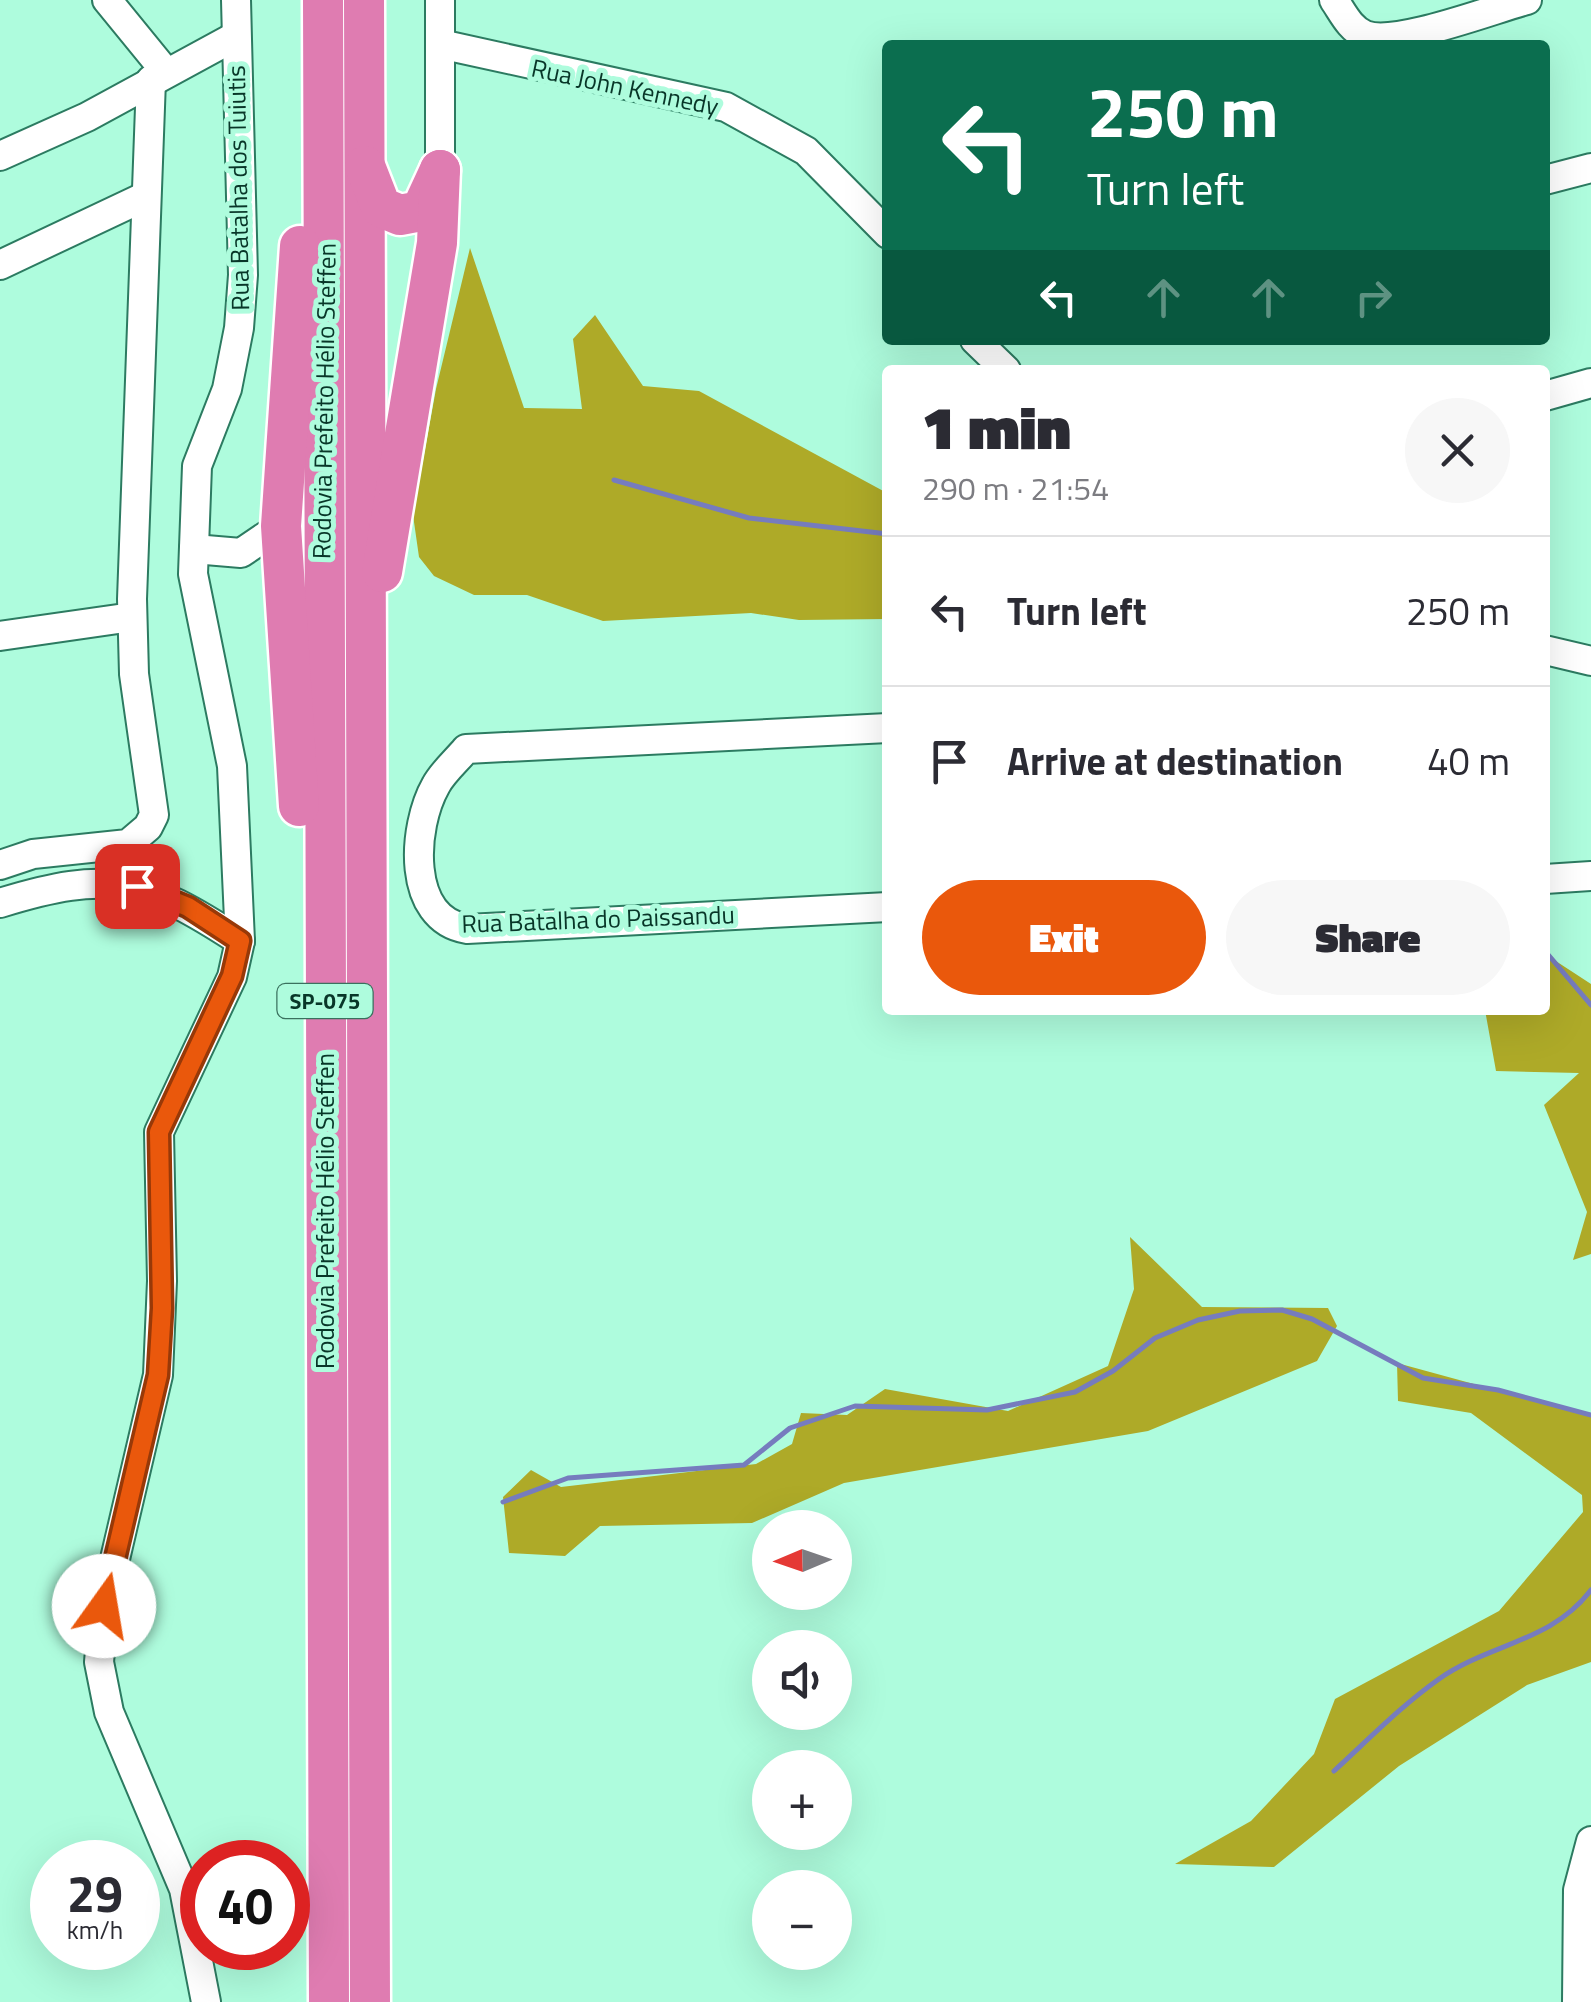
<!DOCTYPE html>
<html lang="en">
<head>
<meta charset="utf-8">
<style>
  body { margin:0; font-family:"Titillium Web",sans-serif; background:#f7f7f7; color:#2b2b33; height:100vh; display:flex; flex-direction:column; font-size:38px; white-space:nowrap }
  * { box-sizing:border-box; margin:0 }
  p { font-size:32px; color:#7c7c81 }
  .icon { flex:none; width:55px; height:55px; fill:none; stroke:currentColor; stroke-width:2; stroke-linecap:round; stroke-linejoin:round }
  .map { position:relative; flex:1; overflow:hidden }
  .details { position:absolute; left:882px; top:365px; width:668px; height:650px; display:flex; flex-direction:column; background:#fff; border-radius:10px; box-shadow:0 10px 40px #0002 }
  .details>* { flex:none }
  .top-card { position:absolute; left:882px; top:40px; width:668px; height:305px; border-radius:10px; box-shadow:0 10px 40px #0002; background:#0b6e4f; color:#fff; overflow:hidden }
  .needle { width:65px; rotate:268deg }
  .tools { position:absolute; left:752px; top:1510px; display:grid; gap:20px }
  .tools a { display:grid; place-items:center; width:100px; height:100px; border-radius:50%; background:#fff; box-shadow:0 10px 40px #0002; font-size:50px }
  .speed { position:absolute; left:30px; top:1840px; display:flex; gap:20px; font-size:50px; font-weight:700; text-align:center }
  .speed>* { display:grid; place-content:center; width:130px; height:130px; border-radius:50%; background:#fff; box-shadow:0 10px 40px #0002; line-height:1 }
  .speed small { font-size:25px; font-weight:400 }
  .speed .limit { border:15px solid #d22; background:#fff; color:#111 }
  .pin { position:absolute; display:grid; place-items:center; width:85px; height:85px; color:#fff; margin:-42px; border-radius:20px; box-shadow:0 5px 15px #0006 }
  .me { position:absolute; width:110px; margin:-55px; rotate:13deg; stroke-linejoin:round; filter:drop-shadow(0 0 8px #0008) }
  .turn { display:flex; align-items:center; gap:35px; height:210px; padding:0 40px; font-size:45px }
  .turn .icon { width:130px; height:130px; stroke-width:2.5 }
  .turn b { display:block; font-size:70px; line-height:85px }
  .lanes { display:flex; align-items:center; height:95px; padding:0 40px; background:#0003; justify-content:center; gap:50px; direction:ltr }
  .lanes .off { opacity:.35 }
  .round { display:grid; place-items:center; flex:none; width:105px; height:105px; border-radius:52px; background:#f7f7f7 }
  .overview { display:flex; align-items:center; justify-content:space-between; height:170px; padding:0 40px }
  h1 { font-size:60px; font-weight:800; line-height:75px }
  .primary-button { display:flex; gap:20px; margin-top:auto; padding:20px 40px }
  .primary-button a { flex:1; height:115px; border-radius:60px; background:#ea580c; color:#fff; font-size:40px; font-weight:800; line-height:115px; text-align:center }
  .primary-button a+a { background:#f7f7f7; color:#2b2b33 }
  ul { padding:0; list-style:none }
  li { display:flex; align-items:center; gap:30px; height:150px; padding:0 40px; border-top:2px solid #e1e1e2 }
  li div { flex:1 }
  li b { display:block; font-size:38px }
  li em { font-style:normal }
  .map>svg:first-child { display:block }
</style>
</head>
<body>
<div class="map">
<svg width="1591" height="2002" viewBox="0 0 1591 2002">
  <rect width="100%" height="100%" fill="#aefcdd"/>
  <!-- forest -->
  <g fill="#aeaa28">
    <path d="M 470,248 L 524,408 L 582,409 L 573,339 L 595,315 L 643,386 L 699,391 L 887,493 L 887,619 L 799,620 L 751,613 L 603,621 L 527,595 L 474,595 L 434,576 L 419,557 L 413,515 L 436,389 Z"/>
    <path d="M 1545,954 L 1591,984 L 1591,1254 L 1573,1260 L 1587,1212 L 1544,1105 L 1579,1073 L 1496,1071 L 1485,1010 L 1545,1010 Z"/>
    <path d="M 1130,1237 L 1202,1307 L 1328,1308 L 1337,1326 L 1317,1361 L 1148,1431 L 844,1483 L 752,1523 L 600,1526 L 565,1556 L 509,1553 L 503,1497 L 531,1470 L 561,1487 L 756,1464 L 792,1444 L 801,1413 L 847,1415 L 885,1389 L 1008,1411 L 1108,1366 L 1134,1289 Z"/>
    <path d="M 1397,1363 L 1591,1416 L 1591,1662 L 1527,1685 L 1399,1766 L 1274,1867 L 1175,1864 L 1251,1821 L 1314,1754 L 1335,1699 L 1499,1611 L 1583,1512 L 1582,1495 L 1471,1413 L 1398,1401 Z"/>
  </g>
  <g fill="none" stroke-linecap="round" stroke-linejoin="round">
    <!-- stream -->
    <g stroke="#767cbe" stroke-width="5">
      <path d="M 614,480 L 749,518 L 888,534"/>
      <path d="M 1545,951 L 1591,1005"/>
      <path d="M 503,1502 L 568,1478 L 744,1465 L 790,1428 L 855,1406 L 987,1410 L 1075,1392 L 1113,1371 L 1155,1338 L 1198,1320 L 1240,1311 L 1282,1310 L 1312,1319 L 1423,1378 L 1498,1390 L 1591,1415"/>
      <path d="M 1334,1771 C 1368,1740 1401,1706 1439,1679 C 1488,1644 1552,1642 1591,1590"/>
    </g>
    <defs>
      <g id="minor">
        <path d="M 107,0 L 165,71"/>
        <path d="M 440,0 L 440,170"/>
        <path d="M 1334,0 C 1343,13 1350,29 1365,35 C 1395,47 1493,9 1527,0"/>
        <path d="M 440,44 L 726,107 L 806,151 L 888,234"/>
        <path d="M 0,156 L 87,117 L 236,36"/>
        <path d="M 1545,180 L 1591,168"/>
        <path d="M 0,265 L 144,197"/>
        <path d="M 975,340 L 1006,370"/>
        <path d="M 1545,396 L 1591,383"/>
        <path d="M 194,549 L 241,553 L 281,526"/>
        <path d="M 0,636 L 132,617"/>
        <path d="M 1545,650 L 1591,661"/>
        <path d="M 888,728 L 466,749 C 457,760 443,772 436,785 C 412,827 406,919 467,929 L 888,907"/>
        <path d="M 0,865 L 33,854 L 128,844 L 148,827 L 154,815 L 134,674 L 132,599 L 151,80"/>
        <path d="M 1545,879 L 1591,876"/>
        <path d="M 0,903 C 110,869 145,879 240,941"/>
        <path d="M 206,2002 L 184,1889 L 109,1712 L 99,1662 L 104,1606 L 158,1375 L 162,1281 L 159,1132 L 232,977 L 240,941 L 232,766 L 193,574 L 197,466 L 227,389 L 239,328 L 243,275 L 236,0"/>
        <path d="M 1577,2002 L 1578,1890 L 1591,1841"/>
      </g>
      <g id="highway">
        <path d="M 323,0 L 329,2002"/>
        <path d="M 364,0 L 370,2002"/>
        <path d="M 365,166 L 381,207 L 400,215 L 421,211 L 440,170"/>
        <path d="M 382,572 L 437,243 L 440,170"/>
        <path d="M 299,806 L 281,526 L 300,246"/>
      </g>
    </defs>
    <!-- minor casing -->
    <use href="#minor" stroke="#2c7b61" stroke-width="32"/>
    <!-- highway casing -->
    <use href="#highway" stroke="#fff" stroke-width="45"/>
    <!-- minor -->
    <use href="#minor" stroke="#fff" stroke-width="28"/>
    <!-- highway -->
    <use href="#highway" stroke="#df7cb1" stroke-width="40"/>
  </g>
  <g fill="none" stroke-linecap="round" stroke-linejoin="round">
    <defs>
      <path id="route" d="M 104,1606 L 158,1375 L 162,1308 L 159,1132 L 232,976 L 240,941 L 188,907 L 137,886"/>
    </defs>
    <!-- route casing -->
    <use href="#route" stroke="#983908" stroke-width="25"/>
    <!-- route -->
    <use href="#route" stroke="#ea580c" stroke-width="18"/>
  </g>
  <g text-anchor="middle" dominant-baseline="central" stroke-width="10" stroke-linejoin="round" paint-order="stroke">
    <!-- shield labels -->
    <rect fill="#aefcdd" stroke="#3a715e" stroke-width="2.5" x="277.5" y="984" width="95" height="34" rx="8"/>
    <g font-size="22" font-weight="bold" fill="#083628">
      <text x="325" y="1001">SP-075</text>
    </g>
    <!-- street labels -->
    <g font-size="25" fill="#083628" stroke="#aefcdd">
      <text transform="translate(625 87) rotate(12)">Rua John Kennedy</text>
      <text transform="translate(238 188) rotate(-91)">Rua Batalha dos Tuiutis</text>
      <text transform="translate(324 401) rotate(-89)">Rodovia Prefeito Hélio Steffen</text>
      <text transform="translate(598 919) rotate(-2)">Rua Batalha do Paissandu</text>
      <text transform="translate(325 1211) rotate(-90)">Rodovia Prefeito Hélio Steffen</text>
    </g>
  </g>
</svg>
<div class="tools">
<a><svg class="needle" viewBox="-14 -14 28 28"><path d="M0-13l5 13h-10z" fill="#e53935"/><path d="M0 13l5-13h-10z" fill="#7c7c81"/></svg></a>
<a><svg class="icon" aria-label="sound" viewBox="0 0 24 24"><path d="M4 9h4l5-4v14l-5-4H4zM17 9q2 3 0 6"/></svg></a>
<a>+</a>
<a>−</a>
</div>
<div class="speed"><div>29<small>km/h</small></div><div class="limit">40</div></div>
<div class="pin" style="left:137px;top:886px;background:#d93025"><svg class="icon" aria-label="arrive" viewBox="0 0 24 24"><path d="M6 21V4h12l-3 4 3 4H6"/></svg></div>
<svg class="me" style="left:104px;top:1606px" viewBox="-20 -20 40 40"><circle r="19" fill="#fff"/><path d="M0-13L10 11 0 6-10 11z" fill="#ea580c"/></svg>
<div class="top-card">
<div class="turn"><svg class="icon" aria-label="left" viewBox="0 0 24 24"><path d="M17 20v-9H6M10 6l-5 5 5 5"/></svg><div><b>250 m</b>Turn left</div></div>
<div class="lanes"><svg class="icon" aria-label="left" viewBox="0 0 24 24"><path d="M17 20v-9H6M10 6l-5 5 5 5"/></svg><svg class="icon off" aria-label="ahead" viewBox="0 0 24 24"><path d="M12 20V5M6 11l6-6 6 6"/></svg><svg class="icon off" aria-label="ahead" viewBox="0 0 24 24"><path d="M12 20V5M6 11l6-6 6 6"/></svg><svg class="icon off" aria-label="right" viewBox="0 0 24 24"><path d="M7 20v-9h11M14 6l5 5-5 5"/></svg></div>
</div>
<section class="details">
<div class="overview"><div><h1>1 min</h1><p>290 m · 21:54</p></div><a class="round"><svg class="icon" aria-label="close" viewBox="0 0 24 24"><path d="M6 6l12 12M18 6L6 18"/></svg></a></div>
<ul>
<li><svg class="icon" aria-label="left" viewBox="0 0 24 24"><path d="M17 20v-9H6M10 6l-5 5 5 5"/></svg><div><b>Turn left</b></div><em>250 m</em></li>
<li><svg class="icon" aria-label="arrive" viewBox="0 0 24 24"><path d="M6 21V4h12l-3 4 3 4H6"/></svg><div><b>Arrive at destination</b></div><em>40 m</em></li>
</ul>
<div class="primary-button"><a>Exit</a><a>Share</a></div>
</section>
</div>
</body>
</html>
